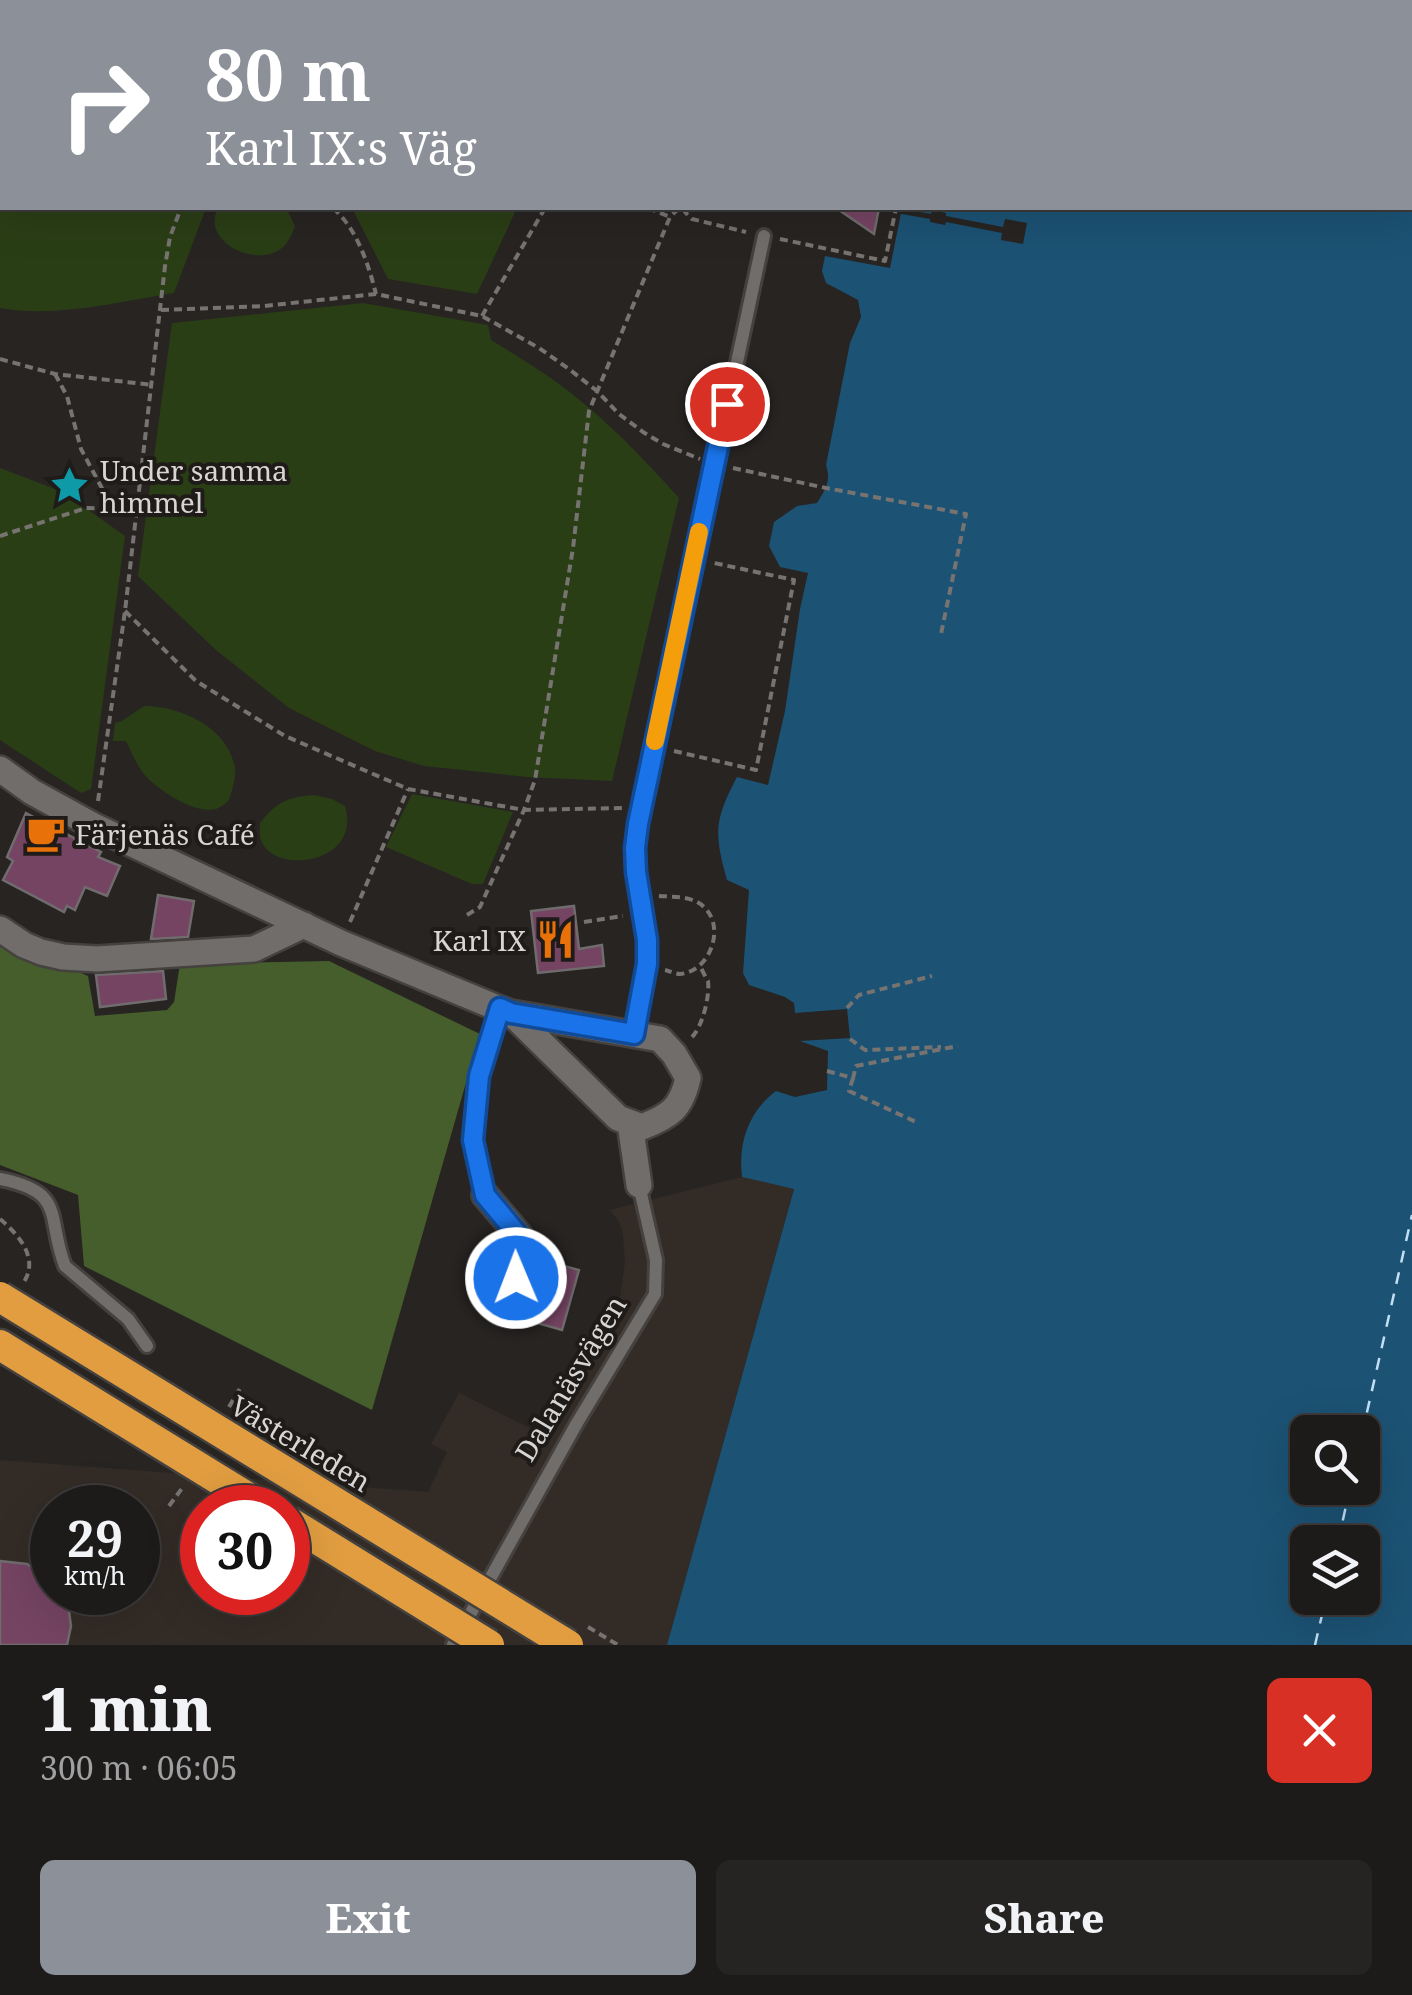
<!DOCTYPE html>
<html lang="en">
<head>
<meta charset="utf-8">
<style>
  body { margin:0; font-family:"Noto Serif",serif; background:#252423; color:#f1f3f6; height:100vh; display:flex; flex-direction:column; font-size:38px; white-space:nowrap }
  * { box-sizing:border-box; margin:0 }
  p { font-size:32px; color:#a0a1a2 }
  .icon { flex:none; width:55px; height:55px; fill:none; stroke:currentColor; stroke-width:2; stroke-linecap:round; stroke-linejoin:round }
  .map { position:relative; height:1645px; overflow:hidden }
  .panel { display:flex; flex-direction:column; background:#1d1b1a; flex:1 }
  .panel>* { flex:none }
  .banner { position:absolute; left:0px; top:0px; width:1412px; height:210px; box-shadow:0 10px 40px #0002,0 0 0 2px #3b3939; background:#8c9099; color:#fff; overflow:hidden }
  .fabs { position:absolute; left:1290px; top:1415px; display:grid; gap:20px }
  .fabs a { display:grid; place-items:center; width:90px; height:90px; border-radius:15px; background:#1d1b1a; box-shadow:0 10px 40px #0002,0 0 0 2px #3b3939; font-size:50px }
  .speed { position:absolute; left:30px; top:1485px; display:flex; gap:20px; font-size:50px; font-weight:700; text-align:center }
  .speed>* { display:grid; place-content:center; width:130px; height:130px; border-radius:50%; background:#1d1b1a; box-shadow:0 10px 40px #0002,0 0 0 2px #3b3939; line-height:1 }
  .speed small { font-size:25px; font-weight:400 }
  .speed .limit { border:15px solid #d22; background:#fff; color:#111 }
  .pin { position:absolute; display:grid; place-items:center; width:85px; height:85px; color:#fff; margin:-42px; border:5px solid #fff; border-radius:50%; box-shadow:0 2px 10px #0007 }
  .me { position:absolute; width:110px; margin:-55px; rotate:359deg; stroke-linejoin:round; filter:drop-shadow(0 0 8px #0008) }
  .turn { display:flex; align-items:center; gap:35px; height:210px; padding:0 40px; font-size:45px }
  .turn .icon { width:130px; height:130px; stroke-width:2.5 }
  .turn b { display:block; font-size:70px; line-height:85px }
  .round { display:grid; place-items:center; flex:none; width:105px; height:105px; border-radius:15px; background:#252423 }
  .summary { display:flex; align-items:center; justify-content:space-between; height:170px; padding:0 40px }
  h1 { font-size:60px; font-weight:800; line-height:75px }
  .button { display:flex; gap:20px; margin-top:auto; padding:20px 40px }
  .button a { flex:1; height:115px; border-radius:15px; background:#8c9099; color:#fff; font-size:40px; font-weight:800; line-height:115px; text-align:center }
  .button a+a { background:#252423; color:#f1f3f6 }
  .map>svg:first-child { display:block }
</style>
</head>
<body>
<div class="map">
<svg width="1412" height="1645" viewBox="0 0 1412 1645">
  <rect width="100%" height="100%" fill="#272422"/>
  <!-- built -->
  <path fill="#332c26" fill-rule="evenodd" d="M 742,1177 L 794,1188 L 667,1645 L 0,1645 L 0,1460 L 428,1492 L 447,1452 L 431,1444 L 459,1393 L 540,1433 L 617,1319 L 625,1262 L 623,1235 L 619,1222 L 610,1210 ZM 52,1508 L 138,1508 L 138,1592 L 52,1592 ZM 202,1508 L 288,1508 L 288,1592 L 202,1592 Z"/>
  <!-- green -->
  <g fill="#2a3e16">
    <path d="M 0,0 L 595,0 L 594,2 L 2,2 L 2,208 L 206,208 L 174,293 C 118,302 56,318 0,308 Z"/>
    <path d="M 218,208 L 286,208 L 295,226 C 292,234 289,242 282,248 C 257,269 200,242 218,208 Z"/>
    <path d="M 352,208 L 517,208 L 477,294 L 388,279 Z"/>
    <path d="M 363,303 L 488,325 L 491,340 C 509,351 527,362 545,374 C 595,408 639,453 679,498 L 612,781 L 528,777 L 424,766 L 375,751 L 289,708 L 216,650 L 138,576 L 172,323 Z"/>
    <path d="M 0,468 L 63,492 L 125,536 L 91,789 L 81,793 L 0,740 Z"/>
    <path d="M 144,706 C 180,706 229,727 235,769 C 236,779 232,790 229,800 C 226,803 220,808 216,809 C 194,815 152,787 141,770 C 135,761 131,751 126,741 L 113,741 L 115,723 L 122,721 Z"/>
    <path d="M 412,794 L 513,812 L 483,884 L 472,884 L 386,847 Z"/>
    <path d="M 314,795 L 332,799 L 345,806 C 363,864 273,876 261,840 C 259,834 260,829 260,823 C 277,802 287,797 314,795 Z"/>
  </g>
  <!-- forest -->
  <path fill="#455e2c" d="M 0,937 L 88,976 L 95,1016 L 167,1010 L 174,1002 L 180,964 L 329,961 L 480,1034 L 372,1410 L 84,1266 L 78,1195 L 0,1165 Z"/>
  <!-- water -->
  <path fill="#1c5274" fill-rule="evenodd" d="M 943,0 L 1412,0 L 1412,1645 L 667,1645 L 794,1189 L 742,1177 C 738,1143 748,1112 776,1091 L 795,1097 L 827,1090 L 828,1051 L 800,1041 L 850,1038 L 847,1009 L 795,1013 L 794,1003 L 785,997 L 749,985 L 743,973 L 749,890 L 727,880 C 714,833 714,821 737,777 L 768,785 L 785,711 L 800,609 L 808,573 L 780,567 L 769,546 L 774,522 L 797,506 L 817,503 C 826,489 831,481 826,465 L 850,343 L 861,317 L 858,300 L 826,283 L 822,271 L 825,256 L 890,268 L 902,208 L 1410,208 L 1410,2 L 942,2 ZM 1308,1432 L 1362,1432 L 1362,1488 L 1308,1488 ZM 1308,1542 L 1362,1542 L 1362,1598 L 1308,1598 Z"/>
  <!-- pier -->
  <path fill="#272422" d="M 897,208 L 931,214 L 932,210 L 946,213 L 946,216 L 1003,227 L 1005,219 L 1027,223 L 1023,244 L 1001,240 L 1002,233 L 946,222 L 945,225 L 930,222 L 930,219 L 896,213 Z"/>
  <g fill="none" stroke-linecap="round" stroke-linejoin="round">
    <!-- ferry -->
    <g stroke="#c1dff5" stroke-width="2.5" stroke-dasharray="12 10" stroke-linecap="butt">
      <path d="M 1362,1434 L 1412,1215"/>
      <path d="M 1338,1542 L 1350,1488"/>
      <path d="M 1315,1645 L 1326,1598"/>
    </g>
  </g>
  <!-- building -->
  <g fill="#754463" stroke="#706c6e" stroke-width="2.5">
    <path d="M 836,208 L 879,208 L 874,234 Z"/>
    <path d="M 26,813 L 101,852 L 98,857 L 120,866 L 107,896 L 85,887 L 75,910 L 67,906 L 64,912 L 3,880 L 13,861 L 7,857 Z"/>
    <path d="M 158,895 L 194,901 L 188,937 L 151,939 Z"/>
    <path d="M 574,906 L 579,949 L 602,945 L 604,966 L 538,973 L 531,911 Z"/>
    <path d="M 163,971 L 166,999 L 100,1007 L 96,975 Z"/>
    <path d="M 535,1258 L 579,1270 L 562,1330 L 519,1318 L 531,1283 Z"/>
    <path d="M 0,1561 L 27,1564 L 52,1580 L 52,1592 L 61,1592 L 68,1604 L 71,1626 L 67,1645 L 0,1645 Z"/>
  </g>
  <g fill="none" stroke-linecap="round" stroke-linejoin="round">
    <defs>
      <g id="lane">
        <path d="M 635,1034 L 647,965 L 647,940 L 635,873 L 635,848 L 638,825 L 764,236"/>
        <path d="M 0,1179 C 67,1192 46,1217 65,1266 L 128,1319 L 147,1346"/>
        <path d="M 485,1195 C 481,1177 474,1159 473,1140 C 469,1096 487,1050 500,1009"/>
        <path d="M 453,1645 L 577,1423 L 655,1294 L 656,1260 L 639,1185"/>
      </g>
      <g id="street">
        <path d="M 783,2 L 784,0"/>
        <path d="M 806,2 L 807,0"/>
        <path d="M 0,769 L 32,792 L 92,825 L 341,943 L 500,1009 L 511,1013 L 660,1039 L 674,1054 L 688,1078 C 681,1109 670,1116 642,1127 L 618,1118 L 511,1013"/>
        <path d="M 0,929 L 24,945 L 41,952 L 63,957 L 97,959 L 254,949 L 304,925"/>
        <path d="M 630,1123 L 639,1185"/>
        <path d="M 485,1195 L 519,1235 L 516,1277 L 502,1312"/>
      </g>
      <path id="highway" d="M 0,1345 L 265,1508"/>
    </defs>
    <!-- lane casing -->
    <use href="#lane" stroke="#44413f" stroke-width="18"/>
    <!-- street casing -->
    <use href="#street" stroke="#44413f" stroke-width="30"/>
    <!-- highway casing -->
    <use href="#highway" stroke="#44413f" stroke-width="35"/>
    <!-- path -->
    <g stroke="#767371" stroke-width="4" stroke-dasharray="8 5" stroke-linecap="butt">
      <path d="M 148,0 L 149,2"/>
      <path d="M 877,0 L 881,2"/>
      <path d="M 301,2 L 302,0"/>
      <path d="M 620,2 L 621,0"/>
      <path d="M 899,2 L 904,0"/>
      <path d="M 936,2 L 937,0"/>
      <path d="M 0,191 L 2,192"/>
      <path d="M 333,208 C 357,229 368,263 376,294"/>
      <path d="M 648,208 L 670,217"/>
      <path d="M 685,208 L 685,212 L 692,219 L 746,232"/>
      <path d="M 780,239 L 885,261 L 896,208"/>
      <path d="M 161,310 L 264,306 L 376,294 L 482,316 L 539,348 L 569,369 L 597,391 L 619,414 L 643,432 L 663,444 L 700,459"/>
      <path d="M 482,316 L 545,208"/>
      <path d="M 0,359 L 55,374 L 153,385"/>
      <path d="M 55,374 L 67,396 L 81,449 L 113,509"/>
      <path d="M 733,468 L 826,488 L 966,514 L 941,634"/>
      <path d="M 0,536 L 86,508 L 113,509 L 137,516"/>
      <path d="M 125,611 L 196,681 L 285,736 L 408,789 L 524,810 L 624,808"/>
      <path d="M 674,751 L 756,770 L 794,580 L 714,563"/>
      <path d="M 98,801 L 125,611 L 165,266 L 170,237 L 181,208"/>
      <path d="M 659,896 C 674,897 693,896 704,907 C 726,927 710,972 680,974 C 675,974 670,971 665,970"/>
      <path d="M 467,915 L 480,907 L 524,810 L 535,780 L 573,548 L 589,411 L 670,217 L 679,208"/>
      <path d="M 350,922 L 408,789"/>
      <path d="M 584,922 L 623,916"/>
      <path d="M 847,1008 L 859,995 L 932,976"/>
      <path d="M 692,1037 C 702,1027 710,997 708,981 C 707,980 700,966 700,966"/>
      <path d="M 850,1039 L 865,1050 L 941,1047"/>
      <path d="M 827,1071 L 853,1078 L 856,1066 L 958,1046"/>
      <path d="M 853,1078 L 849,1091 L 916,1122"/>
      <path d="M 0,1219 C 19,1235 39,1258 24,1282"/>
      <path d="M 229,1407 L 242,1385"/>
      <path d="M 169,1506 L 183,1487"/>
    </g>
    <!-- lane -->
    <use href="#lane" stroke="#716d6a" stroke-width="12"/>
    <!-- street -->
    <use href="#street" stroke="#716d6a" stroke-width="25"/>
    <!-- highway -->
    <use href="#highway" stroke="#e19d40" stroke-width="30"/>
    <defs>
      <g id="highway-bridge">
        <path d="M 0,1297 L 568,1645"/>
        <path d="M 288,1521 L 489,1645"/>
      </g>
    </defs>
    <!-- highway-bridge casing -->
    <use href="#highway-bridge" stroke="#44413f" stroke-width="35" stroke-linecap="butt"/>
    <!-- path-bridge -->
    <path stroke="#767371" stroke-width="4" stroke-dasharray="8 5" stroke-linecap="butt" d="M 588,1627 L 618,1645"/>
    <!-- highway-bridge -->
    <use href="#highway-bridge" stroke="#e19d40" stroke-width="30"/>
  </g>
  <g fill="none" stroke-linecap="round" stroke-linejoin="round">
    <defs>
      <path id="route" d="M 516,1278 L 519,1236 L 485,1195 L 473,1140 L 479,1076 L 500,1008 L 511,1013 L 634,1034 L 647,964 L 647,940 L 636,872 L 635,848 L 638,824 L 727,404"/>
    </defs>
    <!-- route casing -->
    <use href="#route" stroke="#114b97" stroke-width="25"/>
    <!-- route -->
    <use href="#route" stroke="#1a73e8" stroke-width="18"/>
    <!-- slow -->
    <path stroke="#f59e0b" stroke-width="18" d="M 655,741 L 699,532"/>
  </g>
  <!-- icons -->
  <defs>
    <symbol id="sight-bare" viewBox="-9 -9 18 18"><path d="M0-6L1.8-2.2L6-1.7L2.9 1.2L3.7 5.4L0 3.3L-3.7 5.4L-2.9 1.2L-6-1.7L-1.8-2.2Z" fill="#0f9aa8" stroke="#1e1b18" stroke-width="2.5" paint-order="stroke"/></symbol>
    <symbol id="cafe-bare" viewBox="-9 -9 18 18"><path d="M-5.5-4.5H6V0H3Q3 3.5 0 3.5H-2.5Q-5.5 3.5-5.5 0ZM3-3.2v2h1.7v-2ZM-6 4.5H4V6H-6Z" fill="#e8710a" stroke="#1e1b18" stroke-width="2.5" paint-order="stroke"/></symbol>
    <symbol id="restaurant-bare" viewBox="-9 -9 18 18"><path d="M-5-6h1v4h1v-4h1v4h1v-4h1v5L-1.5 .5V6h-2V.5L-5-1ZM5-6V6H3V1.5H1.5Q1.5-4 5-6Z" fill="#e8710a" stroke="#1e1b18" stroke-width="2.5" paint-order="stroke"/></symbol>
  </defs>
  <g fill-rule="evenodd">
    <use href="#sight-bare" x="42" y="458" width="55" height="55"/>
    <use href="#cafe-bare" x="18" y="806" width="55" height="55"/>
    <use href="#restaurant-bare" x="528" y="912" width="55" height="55"/>
  </g>
  <g text-anchor="middle" dominant-baseline="central" stroke-width="8" stroke-linejoin="round" paint-order="stroke">
    <!-- poi labels -->
    <g font-size="28" fill="#d8d6d4" stroke="#1e1b18" text-anchor="start">
      <text x="100" y="470">Under samma<tspan x="100" dy="32">himmel</tspan></text>
      <text x="75" y="834">Färjenäs Café</text>
      <text x="526" y="940" text-anchor="end">Karl IX</text>
    </g>
    <!-- street labels -->
    <g font-size="28" fill="#d8d6d4" stroke="#1e1b18">
      <text transform="translate(570 1378) rotate(-59)">Dalanäsvägen</text>
      <text transform="translate(301 1443) rotate(31)">Västerleden</text>
    </g>
  </g>
</svg>
<div class="fabs">
<a><svg class="icon" aria-label="search" viewBox="0 0 24 24"><circle cx="10" cy="10" r="6"/><path d="M15 15l6 6"/></svg></a>
<a><svg class="icon" aria-label="layers" viewBox="0 0 24 24"><path d="M12 4l9 5-9 5-9-5zM3 14l9 5 9-5"/></svg></a>
</div>
<div class="speed"><div>29<small>km/h</small></div><div class="limit">30</div></div>
<div class="pin" style="left:727px;top:404px;background:#d93025"><svg class="icon" aria-label="arrive" viewBox="0 0 24 24"><path d="M6 21V4h12l-3 4 3 4H6"/></svg></div>
<svg class="me" style="left:516px;top:1278px" viewBox="-20 -20 40 40"><circle r="17" fill="#1a73e8" stroke="#fff" stroke-width="3"/><path d="M0-11L8 9 0 5-8 9z" fill="#fff"/></svg>
<div class="banner">
<div class="turn"><svg class="icon" aria-label="right" viewBox="0 0 24 24"><path d="M7 20v-9h11M14 6l5 5-5 5"/></svg><div><b>80 m</b>Karl IX:s Väg</div></div>
</div>
</div>
<section class="panel">
<div class="summary"><div><h1>1 min</h1><p>300 m · 06:05</p></div><a class="round" style="background:#d93025;color:#fff"><svg class="icon" aria-label="close" viewBox="0 0 24 24"><path d="M6 6l12 12M18 6L6 18"/></svg></a></div>
<div class="button"><a>Exit</a><a>Share</a></div>
</section>
</body>
</html>
